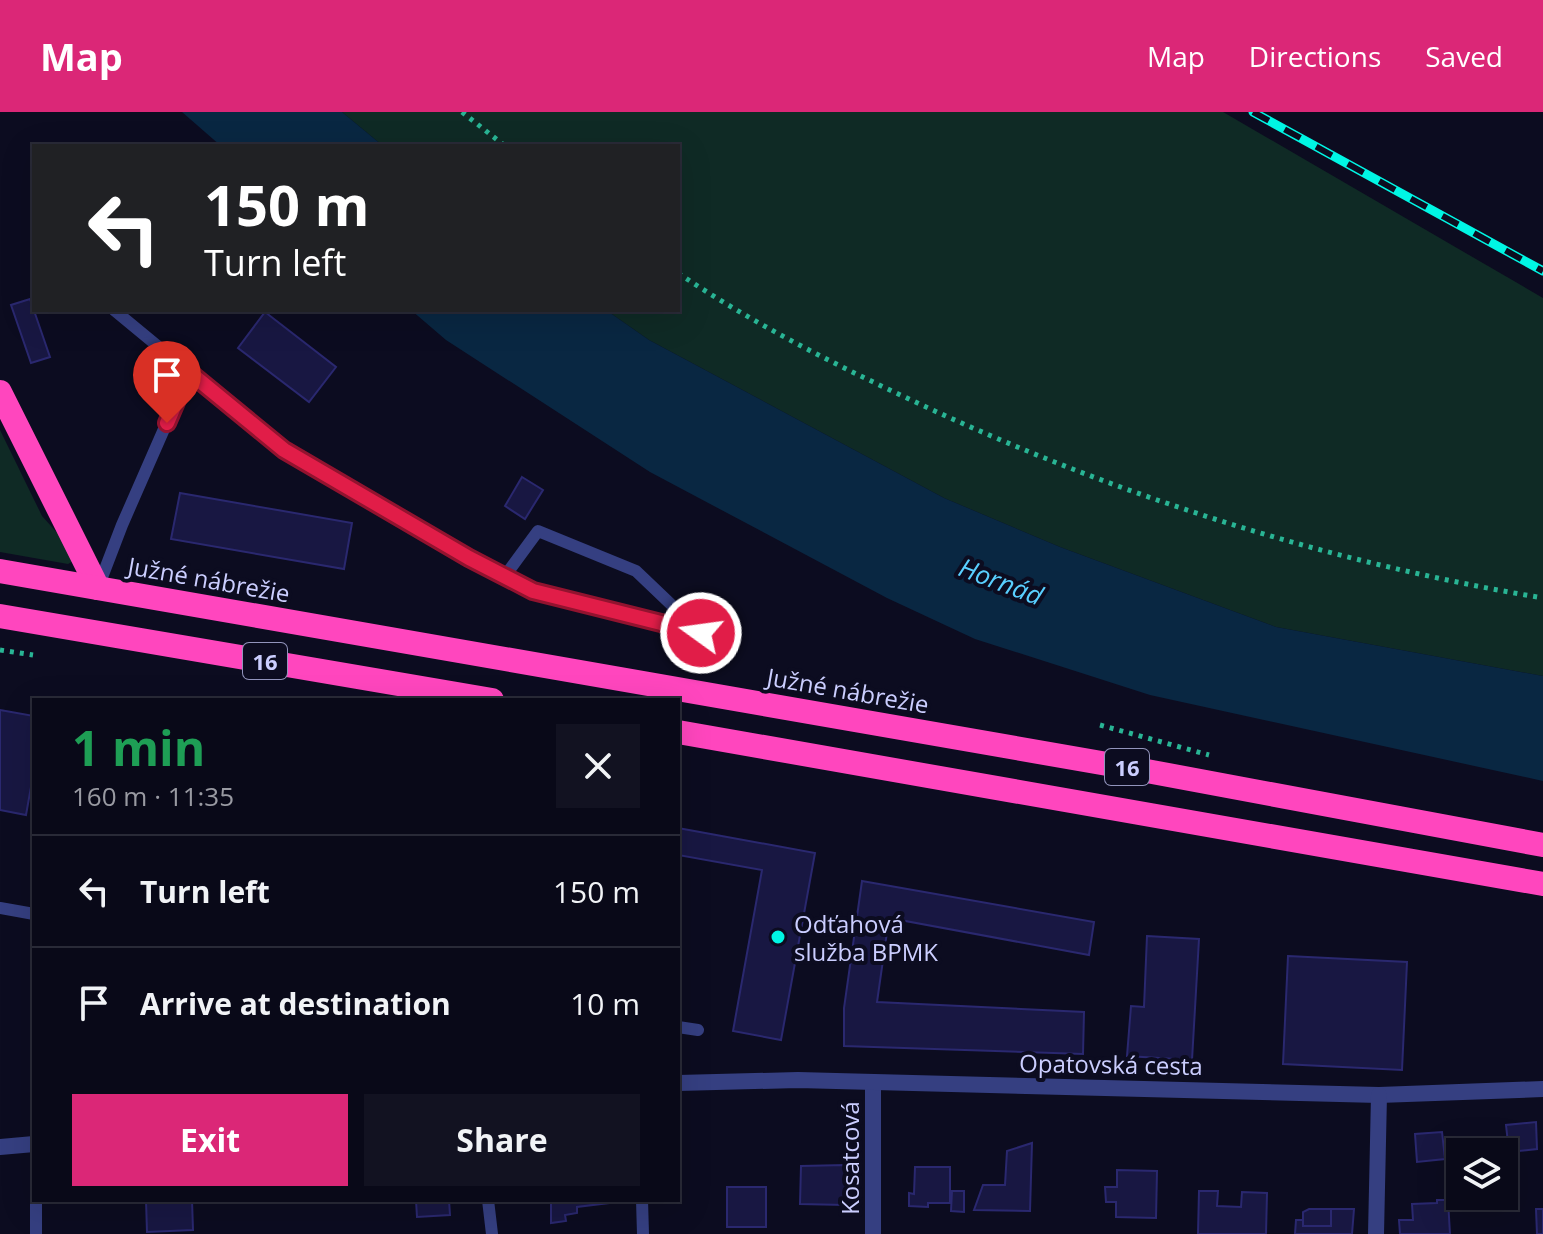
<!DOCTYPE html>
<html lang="en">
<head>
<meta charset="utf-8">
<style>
  body { margin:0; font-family:"Open Sans",sans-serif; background:#121221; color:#f1f3f6; height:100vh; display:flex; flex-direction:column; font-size:30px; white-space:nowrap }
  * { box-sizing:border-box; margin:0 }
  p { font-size:26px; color:#999aa2 }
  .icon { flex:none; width:44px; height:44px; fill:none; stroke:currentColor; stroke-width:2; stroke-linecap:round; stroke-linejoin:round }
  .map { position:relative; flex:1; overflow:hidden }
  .sheet { position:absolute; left:32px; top:586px; width:648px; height:504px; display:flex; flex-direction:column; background:#090918; border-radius:0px; box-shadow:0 8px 32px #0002,0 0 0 2px #292a37 }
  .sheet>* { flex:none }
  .top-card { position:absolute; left:32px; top:32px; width:648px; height:168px; border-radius:0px; box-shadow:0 8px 32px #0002,0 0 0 2px #292a37; background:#202124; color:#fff; overflow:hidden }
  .controls { position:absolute; left:1446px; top:1026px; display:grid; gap:16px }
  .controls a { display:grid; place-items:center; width:72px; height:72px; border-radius:0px; background:#090918; box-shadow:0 8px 32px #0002,0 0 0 2px #292a37; font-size:40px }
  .pin { position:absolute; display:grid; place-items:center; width:68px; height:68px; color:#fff; margin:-82px -34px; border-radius:50% 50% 50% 0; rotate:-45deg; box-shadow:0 0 8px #0007 }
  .pin .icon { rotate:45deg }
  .me { position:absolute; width:88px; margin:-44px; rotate:284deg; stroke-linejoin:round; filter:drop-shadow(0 0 6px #0008) }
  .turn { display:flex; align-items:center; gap:28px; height:168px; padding:0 40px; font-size:36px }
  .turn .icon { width:104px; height:104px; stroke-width:2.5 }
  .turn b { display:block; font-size:56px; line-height:68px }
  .round { display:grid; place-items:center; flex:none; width:84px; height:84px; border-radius:0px; background:#121221 }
  .head { display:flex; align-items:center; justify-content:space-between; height:136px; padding:0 40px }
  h1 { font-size:48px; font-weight:700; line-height:60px; color:#1e9e55 }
  .primary-button { display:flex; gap:16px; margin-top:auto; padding:16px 40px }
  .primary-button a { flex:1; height:92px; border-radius:0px; background:#db2777; color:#fff; font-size:32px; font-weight:700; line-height:92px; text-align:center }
  .primary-button a+a { background:#121221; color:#f1f3f6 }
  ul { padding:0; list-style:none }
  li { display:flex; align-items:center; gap:24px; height:112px; padding:0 40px; border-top:2px solid #292a37 }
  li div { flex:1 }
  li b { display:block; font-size:30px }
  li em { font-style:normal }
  header { display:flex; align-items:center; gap:48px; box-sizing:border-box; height:112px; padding:0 40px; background:#db2777; color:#fff }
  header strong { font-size:38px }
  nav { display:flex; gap:44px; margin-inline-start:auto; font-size:28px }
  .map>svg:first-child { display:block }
</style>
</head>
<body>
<header>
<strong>Map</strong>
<nav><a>Map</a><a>Directions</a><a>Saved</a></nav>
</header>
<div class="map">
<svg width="1543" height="1122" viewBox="0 0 1543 1122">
  <rect width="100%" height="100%" fill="#0c0c20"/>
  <!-- green -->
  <g fill="#0f2a25">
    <path d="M 342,0 L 1223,0 L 1543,186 L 1543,564 L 1276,515 L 1060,435 L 944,386 L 649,228 L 606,198 L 678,198 L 678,34 L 383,34 Z"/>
    <path d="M 0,318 L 42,404 L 76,442 L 75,448 L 68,452 L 0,440 Z"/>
  </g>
  <!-- water -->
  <g fill="#092742">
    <path d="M 182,0 L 342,0 L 383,34 L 221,34 Z"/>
    <path d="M 411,198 L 606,198 L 649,228 L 944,386 L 1060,435 L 1276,515 L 1543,564 L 1543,669 L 1150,583 L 975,527 L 887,486 L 650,360 L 446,228 Z"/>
  </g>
  <!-- building -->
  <g fill="#181742" stroke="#2a286f" stroke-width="2">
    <path d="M 30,187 L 50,245 L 31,251 L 11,193 Z"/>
    <path d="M 265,200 L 336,255 L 309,290 L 238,236 Z"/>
    <path d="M 522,365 L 543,378 L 525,407 L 505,394 Z"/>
    <path d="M 180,381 L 352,411 L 344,457 L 171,427 Z"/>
    <path d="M 0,598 L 34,604 L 34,658 L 26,703 L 0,698 Z"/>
    <path d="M 678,716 L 815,741 L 781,928 L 733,919 L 762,758 L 678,743 Z"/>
    <path d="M 862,769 L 1094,810 L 1089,843 L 889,806 L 877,890 L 1084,900 L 1083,942 L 844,934 L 844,896 Z"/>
    <path d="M 1147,824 L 1199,827 L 1192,948 L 1127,944 L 1131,894 L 1144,895 Z"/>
    <path d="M 1288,844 L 1407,850 L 1402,958 L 1283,952 Z"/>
    <path d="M 1536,1010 L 1537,1037 L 1509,1040 L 1506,1013 Z"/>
    <path d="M 1442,1020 L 1445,1047 L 1417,1050 L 1415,1022 Z"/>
    <path d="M 1032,1031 L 1030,1099 L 974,1098 L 983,1073 L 1005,1073 L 1007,1039 Z"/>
    <path d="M 845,1053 L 845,1093 L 800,1092 L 801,1054 Z"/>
    <path d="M 915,1055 L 950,1055 L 950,1091 L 928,1091 L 928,1095 L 909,1094 L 909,1081 L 914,1082 Z"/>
    <path d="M 1117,1058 L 1157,1059 L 1156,1106 L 1116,1105 L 1116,1090 L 1106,1090 L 1105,1075 L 1117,1075 Z"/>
    <rect x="727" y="1075" width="39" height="40"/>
    <path d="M 952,1079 L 964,1079 L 964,1100 L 951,1099 Z"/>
    <path d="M 1199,1079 L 1218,1079 L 1217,1094 L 1241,1095 L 1242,1080 L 1267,1081 L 1266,1122 L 1198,1122 Z"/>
    <path d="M 146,1088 L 192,1088 L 193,1118 L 147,1120 Z"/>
    <path d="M 416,1088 L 449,1088 L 450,1103 L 417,1105 Z"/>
    <path d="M 617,1088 L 617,1090 L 577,1095 L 577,1101 L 565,1103 L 566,1109 L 551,1111 L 551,1089 Z"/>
    <path d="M 1437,1088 L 1448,1088 L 1450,1122 L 1400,1122 L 1399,1108 L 1413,1108 L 1412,1092 L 1437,1091 Z"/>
    <path d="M 1309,1097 L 1331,1097 L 1331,1114 L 1303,1114 L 1303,1100 Z"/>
    <path d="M 1331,1097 L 1354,1097 L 1352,1122 L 1295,1122 L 1296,1108 L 1303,1108 L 1303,1114 L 1331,1114 Z"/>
    <path d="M 1536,1097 L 1543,1097 L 1543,1122 L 1537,1122 Z"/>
  </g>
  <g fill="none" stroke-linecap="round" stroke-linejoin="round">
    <!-- path -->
    <g stroke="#29b595" stroke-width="5" stroke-dasharray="4 6" stroke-linecap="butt">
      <path d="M 462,0 L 505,34"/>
      <path d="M 678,161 C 752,211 830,250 911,288 C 1114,383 1322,449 1543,486"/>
      <path d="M 0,538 L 33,543"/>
      <path d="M 1100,613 L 1209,643"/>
    </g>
    <!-- lane -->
    <g stroke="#353f81" stroke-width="12">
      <path d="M 189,260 L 284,338 L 469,446 L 533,479 L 701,521 L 636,459 L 538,419 L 505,464"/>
      <path d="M 99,473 L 122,413 L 189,260 L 114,198"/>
      <path d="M 0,796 L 34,802"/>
      <path d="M 678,915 L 698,918"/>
      <path d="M 36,1088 L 36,1122"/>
      <path d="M 488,1088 L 492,1122"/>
      <path d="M 642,1088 L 643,1122"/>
    </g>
    <!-- street -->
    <g stroke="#353f81" stroke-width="16">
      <path d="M 873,970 L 873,1122"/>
      <path d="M 678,971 L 798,968 L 1379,983 L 1543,977"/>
      <path d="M 0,1035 L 34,1032"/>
      <path d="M 1376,1122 L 1379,983"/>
    </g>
    <!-- highway -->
    <g stroke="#ff46be" stroke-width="24">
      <path d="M 0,280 L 98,476"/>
      <path d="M 0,459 L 1136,657 L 1543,733"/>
      <path d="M 0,504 L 492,588"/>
      <path d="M 678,620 L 1543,772"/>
    </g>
    <defs>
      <path id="rail" d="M 1253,0 L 1543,159"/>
    </defs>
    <!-- rail casing -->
    <use href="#rail" stroke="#00f6e4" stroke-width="9"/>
    <!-- rail -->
    <use href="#rail" stroke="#0c0c20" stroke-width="6" stroke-dasharray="18" stroke-linecap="butt"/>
  </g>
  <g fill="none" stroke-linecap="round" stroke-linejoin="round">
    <defs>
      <path id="route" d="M 167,311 L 189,260 L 284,338 L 469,446 L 533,479 L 701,521"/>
    </defs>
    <!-- route casing -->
    <use href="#route" stroke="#92132f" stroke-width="20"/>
    <!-- route -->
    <use href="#route" stroke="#e11d48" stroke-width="14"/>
  </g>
  <!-- markers -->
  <circle fill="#00f6e4" stroke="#0c0c20" stroke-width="3" cx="778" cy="825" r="8"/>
  <g text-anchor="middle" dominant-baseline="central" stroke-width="8" stroke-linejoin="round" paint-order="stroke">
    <!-- shield labels -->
    <g fill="#0c0c20" stroke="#9294bc" stroke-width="2">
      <rect x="243" y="531" width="44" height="36" rx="6"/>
      <rect x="1105" y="637" width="44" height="36" rx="6"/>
    </g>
    <g font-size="22" font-weight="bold" fill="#cbceff">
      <text x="265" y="549">16</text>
      <text x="1127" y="655">16</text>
    </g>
    <!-- street labels -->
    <g font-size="24" fill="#cbceff" stroke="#0c0c20">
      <text transform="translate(209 467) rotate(10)">Južné nábrežie</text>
      <text transform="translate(848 578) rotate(10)">Južné nábrežie</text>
      <text transform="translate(1111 952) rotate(1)">Opatovská cesta</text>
      <text transform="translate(849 1046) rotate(-90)">Kosatcová</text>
    </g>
    <!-- poi labels -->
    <g font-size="24" fill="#cbceff" stroke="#0c0c20" text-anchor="start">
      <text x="794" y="811">Odťahová<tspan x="794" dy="28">služba BPMK</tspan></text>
    </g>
    <!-- water labels -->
    <g font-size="26" font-style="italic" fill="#59cfff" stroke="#0c0c20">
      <text transform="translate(1001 469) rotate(21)">Hornád</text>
    </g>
  </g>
</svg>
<div class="controls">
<a><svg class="icon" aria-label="layers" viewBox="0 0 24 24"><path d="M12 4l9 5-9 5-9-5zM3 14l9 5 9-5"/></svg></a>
</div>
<div class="pin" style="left:167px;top:311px;background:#d93025"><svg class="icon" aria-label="arrive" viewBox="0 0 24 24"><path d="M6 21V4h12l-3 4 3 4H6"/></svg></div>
<svg class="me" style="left:701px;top:521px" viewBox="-20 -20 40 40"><circle r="17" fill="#e11d48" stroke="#fff" stroke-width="3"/><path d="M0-11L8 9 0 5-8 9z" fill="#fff"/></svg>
<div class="top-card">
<div class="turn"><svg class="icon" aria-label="left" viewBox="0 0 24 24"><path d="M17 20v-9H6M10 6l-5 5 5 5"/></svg><div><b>150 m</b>Turn left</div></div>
</div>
<section class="sheet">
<div class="head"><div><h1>1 min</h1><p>160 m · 11:35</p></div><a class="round"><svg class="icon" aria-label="close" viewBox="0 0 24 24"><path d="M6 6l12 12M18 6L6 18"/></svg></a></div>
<ul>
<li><svg class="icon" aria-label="left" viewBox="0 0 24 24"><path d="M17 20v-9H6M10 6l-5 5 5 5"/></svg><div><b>Turn left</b></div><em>150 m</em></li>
<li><svg class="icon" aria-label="arrive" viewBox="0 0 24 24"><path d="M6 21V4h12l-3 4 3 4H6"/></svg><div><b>Arrive at destination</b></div><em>10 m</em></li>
</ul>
<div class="primary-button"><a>Exit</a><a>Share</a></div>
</section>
</div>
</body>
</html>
